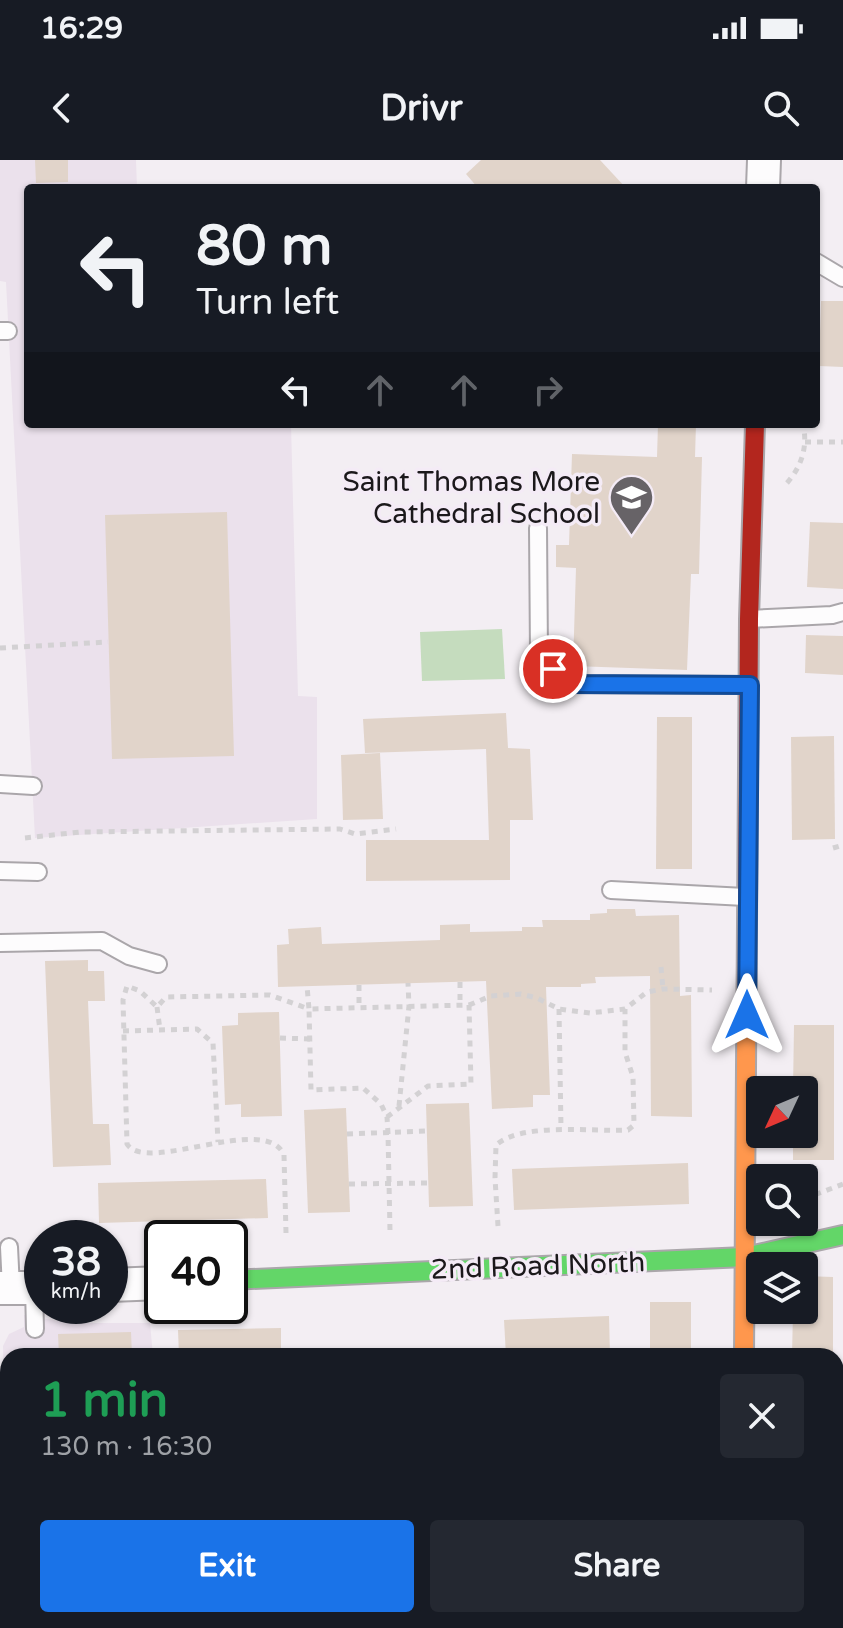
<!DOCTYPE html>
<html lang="en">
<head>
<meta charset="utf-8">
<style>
  body { margin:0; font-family:"Varela Round",sans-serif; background:#242831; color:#f1f3f6; height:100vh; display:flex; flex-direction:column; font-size:30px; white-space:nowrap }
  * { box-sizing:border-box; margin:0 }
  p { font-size:26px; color:#9ea1a6 }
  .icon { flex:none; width:44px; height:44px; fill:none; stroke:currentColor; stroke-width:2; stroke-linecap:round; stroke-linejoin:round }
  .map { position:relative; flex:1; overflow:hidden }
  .sheet { position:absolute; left:0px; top:1188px; width:844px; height:280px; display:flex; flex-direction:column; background:#171b24; border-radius:24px 24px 0 0; box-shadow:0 2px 6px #0004 }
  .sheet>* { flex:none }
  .hud { position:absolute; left:24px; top:24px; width:796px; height:244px; border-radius:8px; box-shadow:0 2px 6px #0004; background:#171b24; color:#f1f3f6; overflow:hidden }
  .needle { width:52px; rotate:226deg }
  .tools { position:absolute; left:746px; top:916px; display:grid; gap:16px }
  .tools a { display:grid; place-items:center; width:72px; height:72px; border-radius:8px; background:#171b24; box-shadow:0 2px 6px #0004; font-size:40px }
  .speed { position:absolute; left:24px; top:1060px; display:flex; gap:16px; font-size:40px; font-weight:700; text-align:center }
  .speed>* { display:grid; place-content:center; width:104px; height:104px; border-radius:50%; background:#171b24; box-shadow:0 2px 6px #0004; line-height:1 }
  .speed small { font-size:20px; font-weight:400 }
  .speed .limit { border:4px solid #111; border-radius:12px; background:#fff; color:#111 }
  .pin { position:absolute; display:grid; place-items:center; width:68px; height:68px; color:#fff; margin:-34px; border:4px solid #fff; border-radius:50%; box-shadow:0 2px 8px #0007 }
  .me { position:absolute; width:88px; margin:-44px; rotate:0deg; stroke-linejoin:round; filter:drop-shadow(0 0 6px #0008) }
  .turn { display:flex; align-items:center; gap:28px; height:168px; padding:0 40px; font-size:36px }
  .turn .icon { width:104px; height:104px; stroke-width:2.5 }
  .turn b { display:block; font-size:56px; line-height:68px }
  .lanes { display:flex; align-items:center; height:76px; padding:0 40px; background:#0003; justify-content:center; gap:40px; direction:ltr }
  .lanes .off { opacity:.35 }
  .round { display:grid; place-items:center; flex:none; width:84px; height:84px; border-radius:8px; background:#242831 }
  .head { display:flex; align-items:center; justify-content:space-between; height:136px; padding:0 40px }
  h1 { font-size:48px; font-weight:700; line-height:60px; color:#1e9e55 }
  .primary-button { display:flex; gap:16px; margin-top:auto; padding:16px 40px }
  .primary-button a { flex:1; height:92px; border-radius:8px; background:#1a73e8; color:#fff; font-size:32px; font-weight:700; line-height:92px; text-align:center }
  .primary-button a+a { background:#242831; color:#f1f3f6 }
  .status { display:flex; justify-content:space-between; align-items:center; height:56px; padding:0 40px; background:#171b24; direction:ltr }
  .status svg { height:22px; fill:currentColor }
  header { display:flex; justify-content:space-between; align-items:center; height:104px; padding:0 40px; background:#171b24; font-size:36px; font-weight:700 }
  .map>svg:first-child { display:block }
</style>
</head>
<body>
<div class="status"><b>16:29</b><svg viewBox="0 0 49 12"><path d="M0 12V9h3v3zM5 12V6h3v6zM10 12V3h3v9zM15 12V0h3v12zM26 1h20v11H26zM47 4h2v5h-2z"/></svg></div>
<header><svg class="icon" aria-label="back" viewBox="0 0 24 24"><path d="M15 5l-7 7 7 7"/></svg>Drivr<svg class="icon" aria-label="search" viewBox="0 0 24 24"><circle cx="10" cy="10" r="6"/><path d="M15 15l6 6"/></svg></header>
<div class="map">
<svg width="843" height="1468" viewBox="0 0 843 1468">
  <rect width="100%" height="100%" fill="#f3eef3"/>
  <!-- built -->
  <g fill="#ebe1ec">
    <path d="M 0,0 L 136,0 L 137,28 L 28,28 L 28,264 L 291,264 L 298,536 L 317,537 L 317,659 L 35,678 L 6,122 L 0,121 Z"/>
    <path d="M 24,1155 L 71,1163 L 150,1163 L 153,1196 L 8,1196 L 8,1288 L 5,1286 L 3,1186 L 9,1174 L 24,1167 Z"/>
    <path d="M 34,1460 L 409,1460 L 448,1468 L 26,1468 Z"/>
  </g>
  <!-- green -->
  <path fill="#c5dcbe" d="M 502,469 L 505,519 L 422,521 L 420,472 Z"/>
  <!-- building -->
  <g fill="#e1d4ca">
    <path d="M 35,0 L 68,0 L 68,22 L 36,23 Z"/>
    <path d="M 481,0 L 600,0 L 626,28 L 478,28 L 466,14 Z"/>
    <path d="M 821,141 L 843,141 L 843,207 L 819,206 Z"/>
    <path d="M 658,264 L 696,264 L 695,297 L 702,297 L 699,414 L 691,414 L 687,510 L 573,506 L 576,408 L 556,407 L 556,385 L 569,385 L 572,294 L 657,297 Z"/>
    <path d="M 227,352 L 234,596 L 112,599 L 105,355 Z"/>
    <path d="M 810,362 L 843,363 L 843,429 L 807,427 Z"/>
    <path d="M 806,475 L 843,476 L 843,515 L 805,513 Z"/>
    <path d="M 506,553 L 508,588 L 530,589 L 533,660 L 510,660 L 510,720 L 366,721 L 366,680 L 489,680 L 486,589 L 365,593 L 363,559 Z"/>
    <path d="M 657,557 L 692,557 L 692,709 L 656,709 Z"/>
    <path d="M 834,576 L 835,679 L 792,680 L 791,577 Z"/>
    <path d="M 380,593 L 383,659 L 343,660 L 341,595 Z"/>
    <path d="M 607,749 L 635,749 L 636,756 L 679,755 L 680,836 L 691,835 L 692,957 L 651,956 L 650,816 L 595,817 L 596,823 L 581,824 L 581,827 L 546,827 L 550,935 L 533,935 L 533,947 L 492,949 L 486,821 L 278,827 L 277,785 L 289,784 L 288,769 L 321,767 L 322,784 L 440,780 L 440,765 L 470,764 L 470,772 L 522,771 L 522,767 L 543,767 L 542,760 L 590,760 L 590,754 L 607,753 Z"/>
    <path d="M 88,800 L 88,811 L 104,811 L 105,841 L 88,841 L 93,964 L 109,964 L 111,1005 L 53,1007 L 45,801 Z"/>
    <path d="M 279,852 L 282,956 L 241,957 L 241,944 L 225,945 L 222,866 L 238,865 L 238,853 Z"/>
    <path d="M 794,865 L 834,865 L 834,1000 L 793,1000 L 793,974 L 804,974 L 804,930 L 793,930 Z"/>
    <path d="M 469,943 L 473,1046 L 429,1047 L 426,944 Z"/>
    <path d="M 346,948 L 350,1052 L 308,1053 L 304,950 Z"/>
    <path d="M 688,1003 L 689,1044 L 514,1050 L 512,1009 Z"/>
    <path d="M 266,1019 L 268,1058 L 99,1063 L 98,1023 Z"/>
    <path d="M 804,1116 L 833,1117 L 833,1196 L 792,1196 L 793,1150 L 804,1150 Z"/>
    <rect x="650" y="1142" width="41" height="54"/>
    <path d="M 609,1156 L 610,1196 L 506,1196 L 504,1160 Z"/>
    <path d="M 281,1168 L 281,1196 L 179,1196 L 178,1170 Z"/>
    <path d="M 131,1172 L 132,1196 L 59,1196 L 58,1174 Z"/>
  </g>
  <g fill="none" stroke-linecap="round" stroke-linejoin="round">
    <defs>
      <g id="lane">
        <path d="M 816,102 L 843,118"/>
        <path d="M 0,171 L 8,171"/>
        <path d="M 538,368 L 539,495 L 567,524 L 748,525"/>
        <path d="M 749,459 L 832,455 L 843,452"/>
        <path d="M 0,624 L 33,626"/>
        <path d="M 0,711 L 38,712"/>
        <path d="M 611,730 L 745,737"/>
        <path d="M 0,783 L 102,781 L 129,796 L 158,804"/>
        <path d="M 9,1087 L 11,1128"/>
        <path d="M 34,1128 L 35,1169"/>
        <path d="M 0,1324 L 8,1324"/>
        <path d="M 260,1460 L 260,1468"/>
        <path d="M 444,1468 L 444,1460"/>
      </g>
      <g id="street">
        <path d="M 763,28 L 764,0"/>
        <path d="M 110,1125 L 162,1123"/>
        <path d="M 0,1128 L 42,1128"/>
        <path d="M 742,1460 L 743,1468"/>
      </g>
      <g id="fast">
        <path d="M 230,1120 L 745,1097 L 843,1075"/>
        <path d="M 836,1449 L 843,1449"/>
      </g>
      <path id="slow" d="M 744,1196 L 747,764"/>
      <g id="jam">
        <path d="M 747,764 L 749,459 L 755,264"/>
        <path d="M 0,1405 L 8,1405"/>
      </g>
    </defs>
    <!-- lane casing -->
    <use href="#lane" stroke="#aaa6aa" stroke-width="20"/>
    <!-- street casing -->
    <use href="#street" stroke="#aaa6aa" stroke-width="36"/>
    <!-- fast casing -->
    <use href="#fast" stroke="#aaa6aa" stroke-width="22"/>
    <!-- slow casing -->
    <use href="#slow" stroke="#aaa6aa" stroke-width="22"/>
    <!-- jam casing -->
    <use href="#jam" stroke="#aaa6aa" stroke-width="22"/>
    <!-- path -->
    <g stroke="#d3d1d3" stroke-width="5" stroke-dasharray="6 6" stroke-linecap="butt">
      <path d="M 805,282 L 843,282"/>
      <path d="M 787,323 C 802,306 808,286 803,264"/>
      <path d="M 0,488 L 108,482"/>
      <path d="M 25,678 L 80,672 L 340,669 L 355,674 L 396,669"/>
      <path d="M 833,688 L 843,685"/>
      <path d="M 661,807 L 663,829"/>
      <path d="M 460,822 L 460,845"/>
      <path d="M 359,825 L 359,848"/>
      <path d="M 469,845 L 491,836 L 521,834 L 537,838 L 559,849 L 590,853 L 625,849 L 647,832 L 663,829 L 712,830"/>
      <path d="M 157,847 L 160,870"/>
      <path d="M 559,849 L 561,968"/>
      <path d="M 123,871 L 197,869 L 213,883 L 218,982"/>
      <path d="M 280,878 L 310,879"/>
      <path d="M 399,946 L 409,846 L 408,823"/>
      <path d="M 387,957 L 428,926 L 471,924 L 469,845 L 309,849 L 311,930 L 363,928 L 381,944 L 387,957 L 388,973 L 390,1071"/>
      <path d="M 347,974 L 427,971"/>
      <path d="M 349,1024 L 428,1023"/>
      <path d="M 804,1039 L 843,1024"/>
      <path d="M 498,1066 L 495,1018 L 496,985 C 522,962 593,972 628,970 L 634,965 L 633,917 L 625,892 L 625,849"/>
      <path d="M 286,1073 L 284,995 C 266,952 146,1015 127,984 L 123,840 L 127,826 L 140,831 L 157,847 L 166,837 L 270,835 L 309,849 L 307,826"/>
    </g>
    <!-- lane -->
    <use href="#lane" stroke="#fdfcfd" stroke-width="16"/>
    <!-- street -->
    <use href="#street" stroke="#fdfcfd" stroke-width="32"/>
    <!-- fast -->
    <use href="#fast" stroke="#63d668" stroke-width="18"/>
    <!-- slow -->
    <use href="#slow" stroke="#ff974d" stroke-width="18"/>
    <!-- jam -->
    <use href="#jam" stroke="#b3261e" stroke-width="18"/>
  </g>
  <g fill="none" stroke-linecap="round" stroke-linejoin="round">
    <defs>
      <path id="route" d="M 553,509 L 567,524 L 750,525 L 747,855"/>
    </defs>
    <!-- route casing -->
    <use href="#route" stroke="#114b97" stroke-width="20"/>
    <!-- route -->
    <use href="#route" stroke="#1a73e8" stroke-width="14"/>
  </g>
  <!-- icons -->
  <defs>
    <symbol id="school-pin" viewBox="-11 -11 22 30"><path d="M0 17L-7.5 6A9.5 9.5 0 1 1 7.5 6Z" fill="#676367" stroke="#f4ebf6"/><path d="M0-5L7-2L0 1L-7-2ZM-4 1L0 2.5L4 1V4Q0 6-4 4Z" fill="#fff"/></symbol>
  </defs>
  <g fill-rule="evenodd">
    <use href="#school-pin" x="606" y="312" width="51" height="69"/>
  </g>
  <g text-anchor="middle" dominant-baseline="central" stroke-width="7" stroke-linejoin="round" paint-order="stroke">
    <!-- poi labels -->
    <g font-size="28" fill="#1b181b" stroke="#f4ebf6" text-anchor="end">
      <text x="600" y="322">Saint Thomas More<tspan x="600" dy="32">Cathedral School</tspan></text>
    </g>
    <!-- street labels -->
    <g font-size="28" fill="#1b181b" stroke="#f4ebf6">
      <text transform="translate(538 1106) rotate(-2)">2nd Road North</text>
    </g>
  </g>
</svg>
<div class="tools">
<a><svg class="needle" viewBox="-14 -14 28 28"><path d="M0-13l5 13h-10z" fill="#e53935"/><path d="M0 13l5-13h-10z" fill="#9ea1a6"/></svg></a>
<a><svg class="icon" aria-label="search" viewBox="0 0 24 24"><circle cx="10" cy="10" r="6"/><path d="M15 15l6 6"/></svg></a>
<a><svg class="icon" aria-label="layers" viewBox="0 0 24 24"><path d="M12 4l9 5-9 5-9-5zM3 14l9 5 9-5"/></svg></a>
</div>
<div class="speed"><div>38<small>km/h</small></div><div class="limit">40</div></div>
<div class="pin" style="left:553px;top:509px;background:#d93025"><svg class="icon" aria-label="arrive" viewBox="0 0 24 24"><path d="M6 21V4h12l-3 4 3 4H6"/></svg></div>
<svg class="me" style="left:747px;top:855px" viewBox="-20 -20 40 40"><path d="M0-17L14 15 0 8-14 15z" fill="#1a73e8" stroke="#fff" stroke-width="4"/></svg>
<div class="hud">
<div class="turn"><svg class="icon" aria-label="left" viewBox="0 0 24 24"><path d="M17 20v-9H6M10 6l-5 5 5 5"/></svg><div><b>80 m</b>Turn left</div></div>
<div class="lanes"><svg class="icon" aria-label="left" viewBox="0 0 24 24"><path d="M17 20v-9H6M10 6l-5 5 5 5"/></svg><svg class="icon off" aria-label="ahead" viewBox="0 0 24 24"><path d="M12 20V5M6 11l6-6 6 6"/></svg><svg class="icon off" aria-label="ahead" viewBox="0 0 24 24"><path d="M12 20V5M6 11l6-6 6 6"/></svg><svg class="icon off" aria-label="right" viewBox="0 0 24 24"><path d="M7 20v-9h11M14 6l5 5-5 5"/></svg></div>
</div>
<section class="sheet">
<div class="head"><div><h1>1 min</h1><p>130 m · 16:30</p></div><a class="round"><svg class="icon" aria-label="close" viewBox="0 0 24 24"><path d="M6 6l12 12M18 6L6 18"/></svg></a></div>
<div class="primary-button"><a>Exit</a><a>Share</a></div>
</section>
</div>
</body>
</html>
